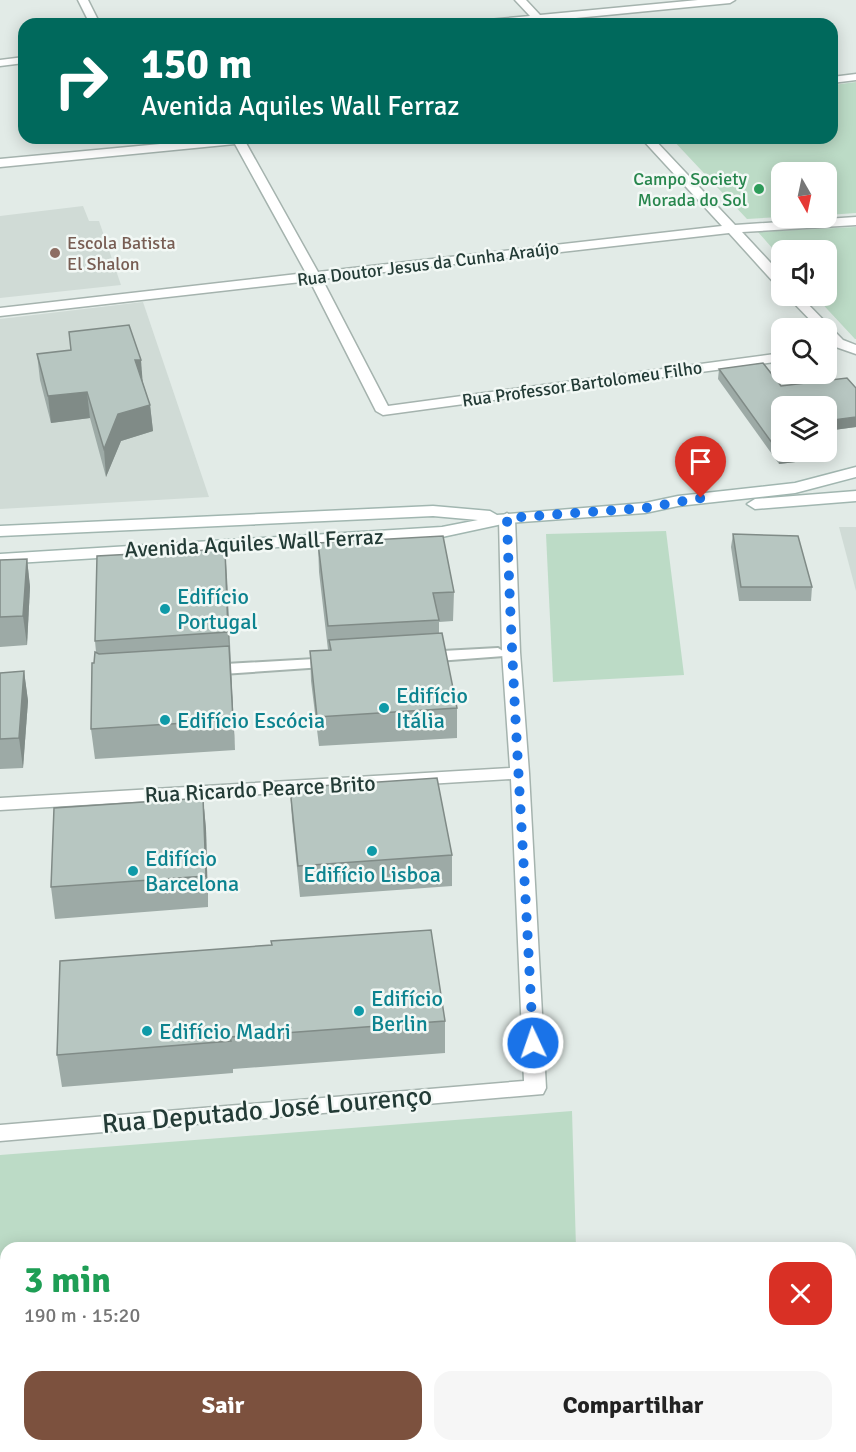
<!DOCTYPE html>
<html lang="pt">
<head>
<meta charset="utf-8">
<style>
  body { margin:0; font-family:Signika,sans-serif; background:#f6f6f6; color:#222; height:100vh; display:flex; flex-direction:column; font-size:22px; white-space:nowrap }
  * { box-sizing:border-box; margin:0 }
  p { font-size:20px; color:#767676 }
  .icon { flex:none; width:33px; height:33px; fill:none; stroke:currentColor; stroke-width:2; stroke-linecap:round; stroke-linejoin:round }
  .map { position:relative; flex:1; overflow:hidden }
  .details { position:absolute; left:0px; top:1242px; width:856px; height:210px; display:flex; flex-direction:column; background:#fff; border-radius:18px 18px 0 0; box-shadow:0 3px 15px #0003 }
  .details>* { flex:none }
  .top-card { position:absolute; left:18px; top:18px; width:820px; height:126px; border-radius:18px; box-shadow:0 3px 15px #0003; background:#00695c; color:#fff; overflow:hidden }
  .needle { width:39px; rotate:171deg }
  .fabs { position:absolute; left:771px; top:162px; display:grid; gap:12px }
  .fabs a { display:grid; place-items:center; width:66px; height:66px; border-radius:12px; background:#fff; box-shadow:0 3px 15px #0003; font-size:30px }
  .pin { position:absolute; display:grid; place-items:center; width:51px; height:51px; color:#fff; margin:-62px -26px; border-radius:50% 50% 50% 0; rotate:-45deg; box-shadow:0 0 6px #0007 }
  .pin .icon { rotate:45deg }
  .me { position:absolute; width:66px; margin:-33px; rotate:357deg; stroke-linejoin:round; filter:drop-shadow(0 0 4px #0008) }
  .turn { display:flex; align-items:center; gap:21px; height:126px; padding:0 24px; font-size:27px }
  .turn .icon { width:78px; height:78px; stroke-width:2.5 }
  .turn b { display:block; font-size:42px; line-height:51px }
  .round { display:grid; place-items:center; flex:none; width:63px; height:63px; border-radius:18px; background:#f6f6f6 }
  .headline { display:flex; align-items:center; justify-content:space-between; height:102px; padding:0 24px }
  h1 { font-size:36px; font-weight:800; line-height:45px; color:#1e9e55 }
  .action { display:flex; gap:12px; margin-top:auto; padding:12px 24px }
  .action a { flex:1; height:69px; border-radius:18px; background:#7c513e; color:#fff; font-size:24px; font-weight:800; line-height:69px; text-align:center }
  .action a+a { background:#f6f6f6; color:#222 }
  .map>svg:first-child { display:block }
</style>
</head>
<body>
<div class="map">
<svg width="856" height="1452" viewBox="0 0 856 1452">
  <rect width="100%" height="100%" fill="#e2ebe7"/>
  <!-- built -->
  <g fill="#d0dbd6">
    <path d="M 83,206 L 89,221 L 99,221 L 121,285 L 0,298 L 0,216 Z"/>
    <path d="M 143,302 L 209,497 L 0,509 L 0,319 Z"/>
    <path d="M 839,527 L 856,527 L 856,591 Z"/>
  </g>
  <!-- green -->
  <g fill="#bcdbc6">
    <path d="M 856,82 L 856,213 L 827,215 L 826,172 L 782,172 L 781,217 L 747,219 L 671,138 L 832,138 L 833,85 Z"/>
    <path d="M 856,227 L 856,339 L 855,339 L 815,296 L 826,296 L 826,250 L 782,250 L 781,258 L 758,232 Z"/>
    <path d="M 666,531 L 684,675 L 553,682 L 546,534 Z"/>
    <path d="M 572,1111 L 576,1248 L 6,1248 L 6,1446 L 581,1446 L 581,1452 L 0,1452 L 0,1155 Z"/>
  </g>
  <g fill="none" stroke-linecap="round" stroke-linejoin="round">
    <defs>
      <g id="service">
        <path d="M 498,648 L 506,653 L 504,656 L 424,662 L 416,657 L 424,652 Z"/>
        <path d="M 332,658 L 338,660 L 340,663 L 338,666 L 208,675 L 200,670 L 208,665 Z"/>
      </g>
      <g id="minor">
        <path d="M 78,0 L 88,0 L 100,24 L 90,24 Z"/>
        <path d="M 515,0 L 526,0 L 540,15 L 698,0 L 735,0 L 730,3 L 545,21 L 548,24 L 537,24 L 535,22 L 473,24 L 478,21 L 530,16 Z"/>
        <path d="M 24,57 L 24,63 L 0,66 L 0,60 Z"/>
        <path d="M 856,74 L 856,80 L 832,83 L 832,77 Z"/>
        <path d="M 224,138 L 266,138 L 260,141 L 246,143 L 318,272 L 722,226 L 641,138 L 653,138 L 735,225 L 856,217 L 856,225 L 742,232 L 782,275 L 782,287 L 777,286 L 729,233 L 322,279 L 388,406 L 782,353 L 782,361 L 383,415 L 376,411 L 310,281 L 0,316 L 0,308 L 306,273 L 235,144 L 0,167 L 0,159 Z"/>
        <path d="M 787,296 L 800,296 L 843,340 L 856,345 L 856,354 L 833,346 L 826,339 L 826,328 L 818,328 Z"/>
        <path d="M 507,513 L 515,518 L 520,652 L 529,773 L 546,1088 L 543,1094 L 0,1141 L 0,1125 L 524,1081 L 511,779 L 0,810 L 0,798 L 510,768 L 502,652 L 499,518 Z"/>
      </g>
      <g id="secondary">
        <path d="M 856,467 L 856,477 L 795,493 L 678,506 L 645,513 L 507,523 L 442,537 L 0,564 L 0,554 L 442,527 L 478,520 L 433,516 L 0,536 L 0,526 L 433,506 L 490,511 L 497,515 L 645,503 L 678,496 L 795,483 Z"/>
        <path d="M 856,491 L 856,501 L 755,509 L 747,504 L 755,499 Z"/>
      </g>
    </defs>
    <!-- service casing -->
    <use href="#service" stroke="#a5b3ae" stroke-width="4"/>
    <!-- minor casing -->
    <use href="#minor" stroke="#a5b3ae" stroke-width="3"/>
    <!-- secondary casing -->
    <use href="#secondary" stroke="#a1b6b0" stroke-width="3"/>
    <!-- service -->
    <use href="#service" fill="#fff" fill-rule="evenodd"/>
    <!-- minor -->
    <use href="#minor" fill="#fff" fill-rule="evenodd"/>
    <!-- secondary -->
    <use href="#secondary" fill="#fff" fill-rule="evenodd"/>
  </g>
  <!-- wall -->
  <g fill="#9daaa6">
    <path d="M 69,332 L 143,383 L 150,405 L 153,431 L 121,441 L 106,477 L 90,418 L 51,423 L 40,380 L 37,354 L 71,350 Z"/>
    <path d="M 763,363 L 781,386 L 847,378 L 856,388 L 856,427 L 826,431 L 826,406 L 782,406 L 782,452 L 813,452 L 812,460 L 779,464 L 718,379 L 719,369 Z"/>
    <path d="M 733,534 L 812,587 L 811,601 L 739,601 L 731,547 Z"/>
    <path d="M 318,543 L 454,592 L 453,621 L 439,622 L 439,633 L 457,708 L 457,738 L 319,746 L 311,681 L 310,651 L 328,650 L 319,572 Z"/>
    <path d="M 27,559 L 30,587 L 27,645 L 0,647 L 0,560 Z"/>
    <path d="M 227,578 L 235,750 L 95,759 L 91,729 L 94,663 L 96,652 L 95,641 Z"/>
    <path d="M 24,671 L 28,701 L 23,768 L 0,769 L 0,673 Z"/>
    <path d="M 290,788 L 452,855 L 452,886 L 300,897 L 292,819 Z"/>
    <path d="M 203,798 L 206,829 L 208,907 L 55,919 L 51,887 Z"/>
    <path d="M 60,961 L 445,1021 L 445,1053 L 233,1069 L 233,1073 L 62,1087 L 57,1055 Z"/>
  </g>
  <!-- shaded-wall -->
  <g fill="#808b87">
    <path d="M 135,360 L 141,360 L 143,386 Z"/>
    <path d="M 87,392 L 90,418 L 51,423 L 48,396 Z"/>
    <path d="M 150,405 L 153,431 L 121,441 L 106,477 L 104,449 L 118,414 Z"/>
    <path d="M 856,417 L 856,427 L 826,431 L 826,421 Z"/>
    <path d="M 803,452 L 813,452 L 812,460 L 779,464 L 780,454 Z"/>
    <path d="M 225,549 L 227,578 L 230,661 L 228,632 Z"/>
    <path d="M 27,559 L 30,587 L 27,645 L 23,616 Z"/>
    <path d="M 229,646 L 231,675 L 235,750 L 233,720 Z"/>
    <path d="M 24,671 L 28,701 L 23,768 L 19,738 Z"/>
    <path d="M 203,798 L 206,829 L 208,907 L 206,876 Z"/>
  </g>
  <!-- building -->
  <g fill="#b7c6c1" stroke="#808b87" stroke-width="1.5">
    <path d="M 129,325 L 141,360 L 135,360 L 150,405 L 118,414 L 104,449 L 87,392 L 48,396 L 37,354 L 71,350 L 69,332 Z"/>
    <path d="M 763,363 L 781,386 L 847,378 L 856,388 L 856,417 L 826,421 L 826,406 L 782,406 L 782,452 L 803,452 L 780,454 L 719,369 Z"/>
    <path d="M 733,534 L 798,536 L 812,587 L 741,587 Z"/>
    <path d="M 443,536 L 454,592 L 433,593 L 439,620 L 328,626 L 318,543 Z"/>
    <path d="M 225,549 L 228,632 L 95,641 L 97,556 Z"/>
    <path d="M 27,559 L 23,616 L 0,617 L 0,560 Z"/>
    <path d="M 442,633 L 457,708 L 317,717 L 310,651 L 331,650 L 329,640 Z"/>
    <path d="M 229,646 L 233,720 L 91,729 L 92,663 L 94,663 L 95,652 L 99,654 Z"/>
    <path d="M 24,671 L 19,738 L 0,739 L 0,673 Z"/>
    <path d="M 437,778 L 452,855 L 298,866 L 290,788 Z"/>
    <path d="M 203,798 L 206,876 L 51,887 L 54,808 Z"/>
    <path d="M 431,930 L 445,1021 L 230,1037 L 231,1041 L 57,1055 L 60,961 L 272,945 L 271,941 Z"/>
  </g>
  <g fill="none" stroke-linecap="round" stroke-linejoin="round">
    <!-- route -->
    <path stroke="#1a73e8" stroke-width="10" stroke-dasharray="0 18" d="M 533,1043 C 525,868 512,693 507,518 L 645,508 L 701,498"/>
  </g>
  <!-- markers -->
  <circle fill="#2e9e5b" stroke="#f2f8f5" stroke-width="2" cx="759" cy="189" r="6"/>
  <circle fill="#8d6e63" stroke="#f2f8f5" stroke-width="2" cx="55" cy="253" r="6"/>
  <g fill="#0f9aa8" stroke="#f2f8f5" stroke-width="2">
    <circle cx="165" cy="609" r="6"/>
    <circle cx="384" cy="708" r="6"/>
    <circle cx="165" cy="720" r="6"/>
    <circle cx="372" cy="851" r="6"/>
    <circle cx="133" cy="871" r="6"/>
    <circle cx="359" cy="1011" r="6"/>
    <circle cx="147" cy="1031" r="6"/>
  </g>
  <g text-anchor="middle" dominant-baseline="central" stroke-width="5" stroke-linejoin="round" paint-order="stroke">
    <!-- far-leisure labels -->
    <g font-size="18" fill="#27864d" stroke="#f2f8f5" text-anchor="end">
      <text x="747" y="179">Campo Society<tspan x="747" dy="21">Morada do Sol</tspan></text>
    </g>
    <!-- far-education labels -->
    <g font-size="18" fill="#785e54" stroke="#f2f8f5" text-anchor="start">
      <text x="67" y="243">Escola Batista<tspan x="67" dy="21">El Shalon</tspan></text>
    </g>
    <!-- far-street labels -->
    <g font-size="18" fill="#233b36" stroke="#f2f8f5">
      <text transform="translate(428 264) rotate(-7)">Rua Doutor Jesus da Cunha Araújo</text>
      <text transform="translate(582 384) rotate(-8)">Rua Professor Bartolomeu Filho</text>
    </g>
    <!-- street labels -->
    <g font-size="22" fill="#233b36" stroke="#f2f8f5">
      <text transform="translate(254 543) rotate(-3)">Avenida Aquiles Wall Ferraz</text>
      <text transform="translate(260 789) rotate(-3)">Rua Ricardo Pearce Brito</text>
    </g>
    <!-- culture labels -->
    <g font-size="22" fill="#0d838f" stroke="#f2f8f5" text-anchor="start">
      <text x="177" y="596">Edifício<tspan x="177" dy="25">Portugal</tspan></text>
      <text x="396" y="695">Edifício<tspan x="396" dy="25">Itália</tspan></text>
      <text x="177" y="720">Edifício Escócia</text>
      <text x="145" y="858">Edifício<tspan x="145" dy="25">Barcelona</tspan></text>
      <text x="372" y="874" text-anchor="middle">Edifício Lisboa</text>
      <text x="371" y="998">Edifício<tspan x="371" dy="25">Berlin</tspan></text>
      <text x="159" y="1031">Edifício Madri</text>
    </g>
    <!-- near-street labels -->
    <g font-size="27" fill="#233b36" stroke="#f2f8f5">
      <text transform="translate(267 1110) rotate(-5)">Rua Deputado José Lourenço</text>
    </g>
  </g>
</svg>
<div class="fabs">
<a><svg class="needle" viewBox="-14 -14 28 28"><path d="M0-13l5 13h-10z" fill="#e53935"/><path d="M0 13l5-13h-10z" fill="#767676"/></svg></a>
<a><svg class="icon" aria-label="sound" viewBox="0 0 24 24"><path d="M4 9h4l5-4v14l-5-4H4zM17 9q2 3 0 6"/></svg></a>
<a><svg class="icon" aria-label="search" viewBox="0 0 24 24"><circle cx="10" cy="10" r="6"/><path d="M15 15l6 6"/></svg></a>
<a><svg class="icon" aria-label="layers" viewBox="0 0 24 24"><path d="M12 4l9 5-9 5-9-5zM3 14l9 5 9-5"/></svg></a>
</div>
<div class="pin" style="left:701px;top:498px;background:#d93025"><svg class="icon" aria-label="arrive" viewBox="0 0 24 24"><path d="M6 21V4h12l-3 4 3 4H6"/></svg></div>
<svg class="me" style="left:533px;top:1043px" viewBox="-20 -20 40 40"><circle r="17" fill="#1a73e8" stroke="#fff" stroke-width="3"/><path d="M0-11L8 9 0 5-8 9z" fill="#fff"/></svg>
<div class="top-card">
<div class="turn"><svg class="icon" aria-label="right" viewBox="0 0 24 24"><path d="M7 20v-9h11M14 6l5 5-5 5"/></svg><div><b>150 m</b>Avenida Aquiles Wall Ferraz</div></div>
</div>
<section class="details">
<div class="headline"><div><h1>3 min</h1><p>190 m · 15:20</p></div><a class="round" style="background:#d93025;color:#fff"><svg class="icon" aria-label="close" viewBox="0 0 24 24"><path d="M6 6l12 12M18 6L6 18"/></svg></a></div>
<div class="action"><a>Sair</a><a>Compartilhar</a></div>
</section>
</div>
</body>
</html>
